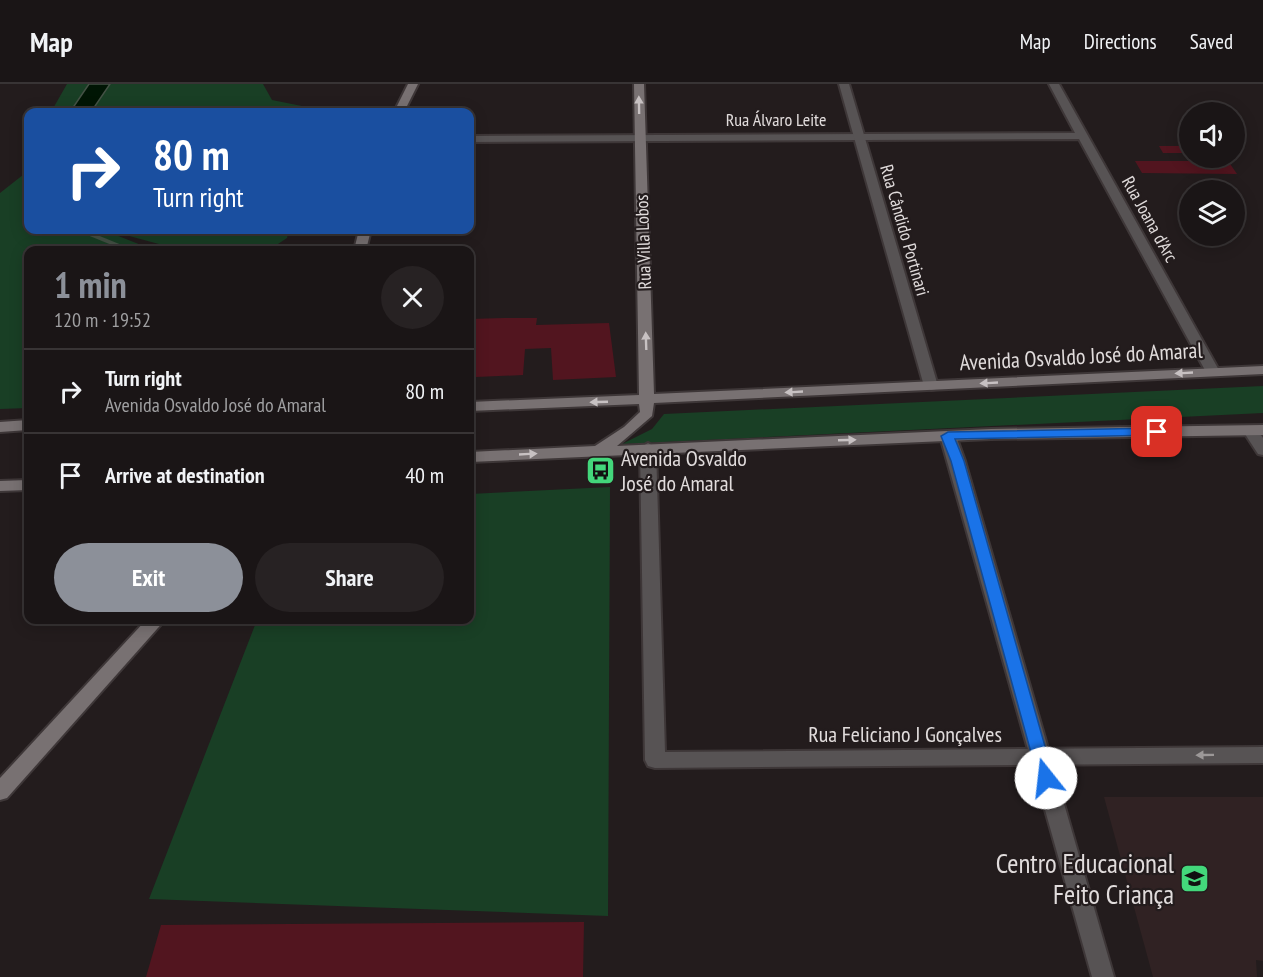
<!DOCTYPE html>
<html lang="en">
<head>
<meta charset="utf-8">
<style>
  body { margin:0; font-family:"PT Sans Narrow",sans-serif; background:#272223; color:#f1f3f6; height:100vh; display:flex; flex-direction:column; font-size:22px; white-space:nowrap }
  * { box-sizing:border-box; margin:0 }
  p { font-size:20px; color:#9f9fa1 }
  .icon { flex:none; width:33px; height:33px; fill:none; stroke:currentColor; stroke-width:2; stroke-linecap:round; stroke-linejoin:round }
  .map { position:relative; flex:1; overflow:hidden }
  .details { position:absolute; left:24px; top:162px; width:450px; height:378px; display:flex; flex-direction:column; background:#1a1516; border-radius:12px; box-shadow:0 3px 15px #0003,0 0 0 2px #383435 }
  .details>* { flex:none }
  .guide { position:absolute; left:24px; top:24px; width:450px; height:126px; border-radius:12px; box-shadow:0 3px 15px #0003,0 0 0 2px #383435; background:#1a4fa0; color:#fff; overflow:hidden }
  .buttons { position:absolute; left:1179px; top:18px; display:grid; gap:12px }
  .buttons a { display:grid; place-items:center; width:66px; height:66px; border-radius:50%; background:#1a1516; box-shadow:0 3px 15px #0003,0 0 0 2px #383435; font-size:30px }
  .pin { position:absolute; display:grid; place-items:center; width:51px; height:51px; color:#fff; margin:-26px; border-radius:12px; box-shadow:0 3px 9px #0006 }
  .me { position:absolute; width:66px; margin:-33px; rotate:344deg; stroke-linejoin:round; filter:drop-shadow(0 0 4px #0008) }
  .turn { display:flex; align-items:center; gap:21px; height:126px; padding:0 30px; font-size:27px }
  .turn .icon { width:78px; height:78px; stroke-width:2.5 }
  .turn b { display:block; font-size:42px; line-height:51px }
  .round { display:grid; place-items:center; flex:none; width:63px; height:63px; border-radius:32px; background:#272223 }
  .head { display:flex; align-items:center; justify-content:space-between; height:102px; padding:0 30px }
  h1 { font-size:36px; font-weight:700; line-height:45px; color:#8c9099 }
  .cta { display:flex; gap:12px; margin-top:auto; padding:12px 30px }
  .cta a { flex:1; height:69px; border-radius:36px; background:#8c9099; color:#fff; font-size:24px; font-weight:700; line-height:69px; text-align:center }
  .cta a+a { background:#272223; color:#f1f3f6 }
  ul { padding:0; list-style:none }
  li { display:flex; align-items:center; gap:18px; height:84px; padding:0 30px; border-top:2px solid #383435 }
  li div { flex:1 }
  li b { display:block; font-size:22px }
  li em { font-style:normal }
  header { display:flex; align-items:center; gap:36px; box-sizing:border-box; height:84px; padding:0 30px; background:#1a1516; border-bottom:2px solid #383435 }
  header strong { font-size:28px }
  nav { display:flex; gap:33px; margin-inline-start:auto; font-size:21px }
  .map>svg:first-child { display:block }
</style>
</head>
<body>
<header>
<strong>Map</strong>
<nav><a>Map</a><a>Directions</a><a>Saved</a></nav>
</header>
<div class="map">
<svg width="1263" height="893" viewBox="0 0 1263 893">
  <rect width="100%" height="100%" fill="#231c1d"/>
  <!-- built -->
  <path fill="#302223" d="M 1104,713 L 1263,713 L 1263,877 L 1256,876 L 1257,893 L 1153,893 Z"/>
  <!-- green -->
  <g fill="#193f25">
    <path d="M 67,0 L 263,0 L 272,16 L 332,28 L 51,28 Z"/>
    <path d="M 28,87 L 28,146 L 103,146 L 154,166 L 28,166 L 28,324 L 0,325 L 0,109 Z"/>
    <path d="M 107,146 L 289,146 L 287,154 L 269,166 L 181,166 Z"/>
    <path d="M 1263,302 L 1263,329 L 622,360 L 652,345 L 664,330 Z"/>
    <path d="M 610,403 L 608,832 L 149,815 L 257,536 L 470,536 L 470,410 Z"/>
  </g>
  <!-- water -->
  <path fill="#001504" stroke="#445145" stroke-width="1.5" d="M 89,0 L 110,0 L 91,28 L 70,28 Z"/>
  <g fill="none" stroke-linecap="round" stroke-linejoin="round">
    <!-- stream -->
    <path fill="#445145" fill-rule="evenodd" d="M 75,146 L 85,146 L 134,166 L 124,166 Z"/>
  </g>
  <!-- building -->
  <g fill="#52151f">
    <path d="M 1159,62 L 1190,62 L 1190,69 L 1163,69 Z"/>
    <path d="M 1203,74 L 1226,74 L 1237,90 L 1142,89 L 1135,77 L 1205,77 Z"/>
    <path d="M 504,234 L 537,234 L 536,241 L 609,239 L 616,293 L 553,296 L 551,264 L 525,265 L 523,291 L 476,293 L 475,286 L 470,286 L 470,235 Z"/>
    <path d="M 584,838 L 583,893 L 146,893 L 161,841 Z"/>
  </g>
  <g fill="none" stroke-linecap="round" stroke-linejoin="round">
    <defs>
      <g id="minor">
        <path d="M 1049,0 L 1059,0 L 1220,288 L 1218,291 L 1213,292 L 1206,288 L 1079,55 L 470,58 L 470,52 L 1075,49 Z"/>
        <path d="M 1251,342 L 1256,344 L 1263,354 L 1263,371 L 1258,370 L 1243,347 Z"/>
        <path d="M 648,359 L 656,364 L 665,668 L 1263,663 L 1263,679 L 655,684 L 648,682 L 645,676 L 640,364 Z"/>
      </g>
      <g id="tertiary">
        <path d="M 839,0 L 849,0 L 938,302 L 936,305 L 931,306 L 924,302 Z"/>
        <path d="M 948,347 L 956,352 L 965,377 L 1114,893 L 1092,893 L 940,352 Z"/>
      </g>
      <g id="secondary">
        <path d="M 408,0 L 418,0 L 404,28 L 394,28 Z"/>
        <path d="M 634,0 L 644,0 L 654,310 L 1263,282 L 1263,290 L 654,319 L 652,332 L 617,362 L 991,345 L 1263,341 L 1263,351 L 991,355 L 470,378 L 470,368 L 595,362 L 624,343 L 640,328 L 639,320 L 470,327 L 470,318 L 639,311 Z"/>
        <path d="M 359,146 L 371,146 L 366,166 L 354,166 Z"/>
        <path d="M 28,336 L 28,346 L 0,348 L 0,338 Z"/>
        <path d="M 28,396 L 28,406 L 0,407 L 0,397 Z"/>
        <path d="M 146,536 L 165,536 L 7,714 L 0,716 L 0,694 Z"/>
      </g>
    </defs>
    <!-- minor casing -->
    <use href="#minor" stroke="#3e3738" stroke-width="4"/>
    <!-- tertiary casing -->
    <use href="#tertiary" stroke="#3e3738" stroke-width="4"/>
    <!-- secondary casing -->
    <use href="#secondary" stroke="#3e3738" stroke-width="4"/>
    <!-- minor -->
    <use href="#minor" fill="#575354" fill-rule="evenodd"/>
    <!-- tertiary -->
    <use href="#tertiary" fill="#575354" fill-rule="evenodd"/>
    <!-- secondary -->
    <use href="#secondary" fill="#787172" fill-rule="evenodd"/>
  </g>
  <!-- one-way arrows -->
  <defs><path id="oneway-solid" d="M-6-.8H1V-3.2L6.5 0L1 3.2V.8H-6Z" transform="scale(1.5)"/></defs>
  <g fill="#c7c1c2">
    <use href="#oneway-solid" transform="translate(639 21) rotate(-91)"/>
    <use href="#oneway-solid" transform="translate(646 257) rotate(-92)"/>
    <use href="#oneway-solid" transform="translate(1184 289) rotate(177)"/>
    <use href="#oneway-solid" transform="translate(989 299) rotate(177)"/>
    <use href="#oneway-solid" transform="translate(794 308) rotate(177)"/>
    <use href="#oneway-solid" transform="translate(599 318) rotate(178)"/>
    <use href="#oneway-solid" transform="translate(847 356) rotate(-2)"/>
    <use href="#oneway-solid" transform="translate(528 370) rotate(-3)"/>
  </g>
  <use fill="#9c9898" href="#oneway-solid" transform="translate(1205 671) rotate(179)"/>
  <!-- route -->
  <path fill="#1a73e8" stroke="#114b97" stroke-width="1.5" d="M 1157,344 L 1163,348 L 1161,351 L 955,355 L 964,377 L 1054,694 L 1052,699 L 1046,701 L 1040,699 L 1038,694 L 951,377 L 941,352 L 948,348 Z"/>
  <!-- icons -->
  <defs>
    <symbol id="bus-square" viewBox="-11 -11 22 22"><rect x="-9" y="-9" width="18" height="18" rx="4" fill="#43d77b" stroke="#231c1d"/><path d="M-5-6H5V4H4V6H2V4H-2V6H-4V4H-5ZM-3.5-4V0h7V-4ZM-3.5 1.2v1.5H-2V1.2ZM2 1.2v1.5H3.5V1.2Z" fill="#111"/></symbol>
    <symbol id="school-square" viewBox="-11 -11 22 22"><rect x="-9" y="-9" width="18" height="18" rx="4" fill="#43d77b" stroke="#231c1d"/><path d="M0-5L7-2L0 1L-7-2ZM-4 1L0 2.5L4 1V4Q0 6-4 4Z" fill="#111"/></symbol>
  </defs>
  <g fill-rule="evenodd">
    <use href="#bus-square" x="584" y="370" width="33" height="33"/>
    <use href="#school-square" x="1178" y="778" width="33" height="33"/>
  </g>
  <g text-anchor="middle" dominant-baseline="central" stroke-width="4.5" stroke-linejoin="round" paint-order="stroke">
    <!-- far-street labels -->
    <g font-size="18" fill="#e1dcdc" stroke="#231c1d">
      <text x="776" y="35">Rua Álvaro Leite</text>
      <text transform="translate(1150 135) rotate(61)">Rua Joana d'Arc</text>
      <text transform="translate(905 146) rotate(74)">Rua Cândido Portinari</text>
      <text transform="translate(643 158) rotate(-92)">Rua Villa Lobos</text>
    </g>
    <!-- street labels -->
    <g font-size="22" fill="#e1dcdc" stroke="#231c1d">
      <text transform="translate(1081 272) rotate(-3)">Avenida Osvaldo José do Amaral</text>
      <text x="905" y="650">Rua Feliciano J Gonçalves</text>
    </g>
    <!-- poi labels -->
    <g font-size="22" fill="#e1dcdc" stroke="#231c1d" text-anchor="start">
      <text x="621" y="374">Avenida Osvaldo<tspan x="621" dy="25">José do Amaral</tspan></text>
    </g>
    <!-- near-poi labels -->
    <g font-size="27" fill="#e1dcdc" stroke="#231c1d" text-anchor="end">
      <text x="1174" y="779">Centro Educacional<tspan x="1174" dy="31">Feito Criança</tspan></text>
    </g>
  </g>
</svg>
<div class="buttons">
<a><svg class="icon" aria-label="sound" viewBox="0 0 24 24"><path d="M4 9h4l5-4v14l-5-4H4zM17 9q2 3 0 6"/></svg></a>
<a><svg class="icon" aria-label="layers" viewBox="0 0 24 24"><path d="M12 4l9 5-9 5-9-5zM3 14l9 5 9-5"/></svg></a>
</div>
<div class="pin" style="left:1157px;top:348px;background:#d93025"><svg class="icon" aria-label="arrive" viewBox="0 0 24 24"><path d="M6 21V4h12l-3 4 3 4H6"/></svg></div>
<svg class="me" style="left:1046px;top:694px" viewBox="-20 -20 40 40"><circle r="19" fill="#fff"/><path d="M0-13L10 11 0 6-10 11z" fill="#1a73e8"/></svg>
<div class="guide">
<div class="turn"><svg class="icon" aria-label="right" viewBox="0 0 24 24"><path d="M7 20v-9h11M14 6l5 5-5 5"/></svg><div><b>80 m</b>Turn right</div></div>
</div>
<section class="details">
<div class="head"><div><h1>1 min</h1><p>120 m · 19:52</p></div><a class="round"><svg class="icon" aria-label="close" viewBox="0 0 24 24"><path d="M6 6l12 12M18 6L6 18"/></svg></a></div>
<ul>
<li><svg class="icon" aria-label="right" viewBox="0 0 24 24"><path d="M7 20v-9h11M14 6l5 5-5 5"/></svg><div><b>Turn right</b><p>Avenida Osvaldo José do Amaral</p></div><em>80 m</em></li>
<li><svg class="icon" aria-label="arrive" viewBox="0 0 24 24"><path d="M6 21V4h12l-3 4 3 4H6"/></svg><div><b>Arrive at destination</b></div><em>40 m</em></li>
</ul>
<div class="cta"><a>Exit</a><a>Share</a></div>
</section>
</div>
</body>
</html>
